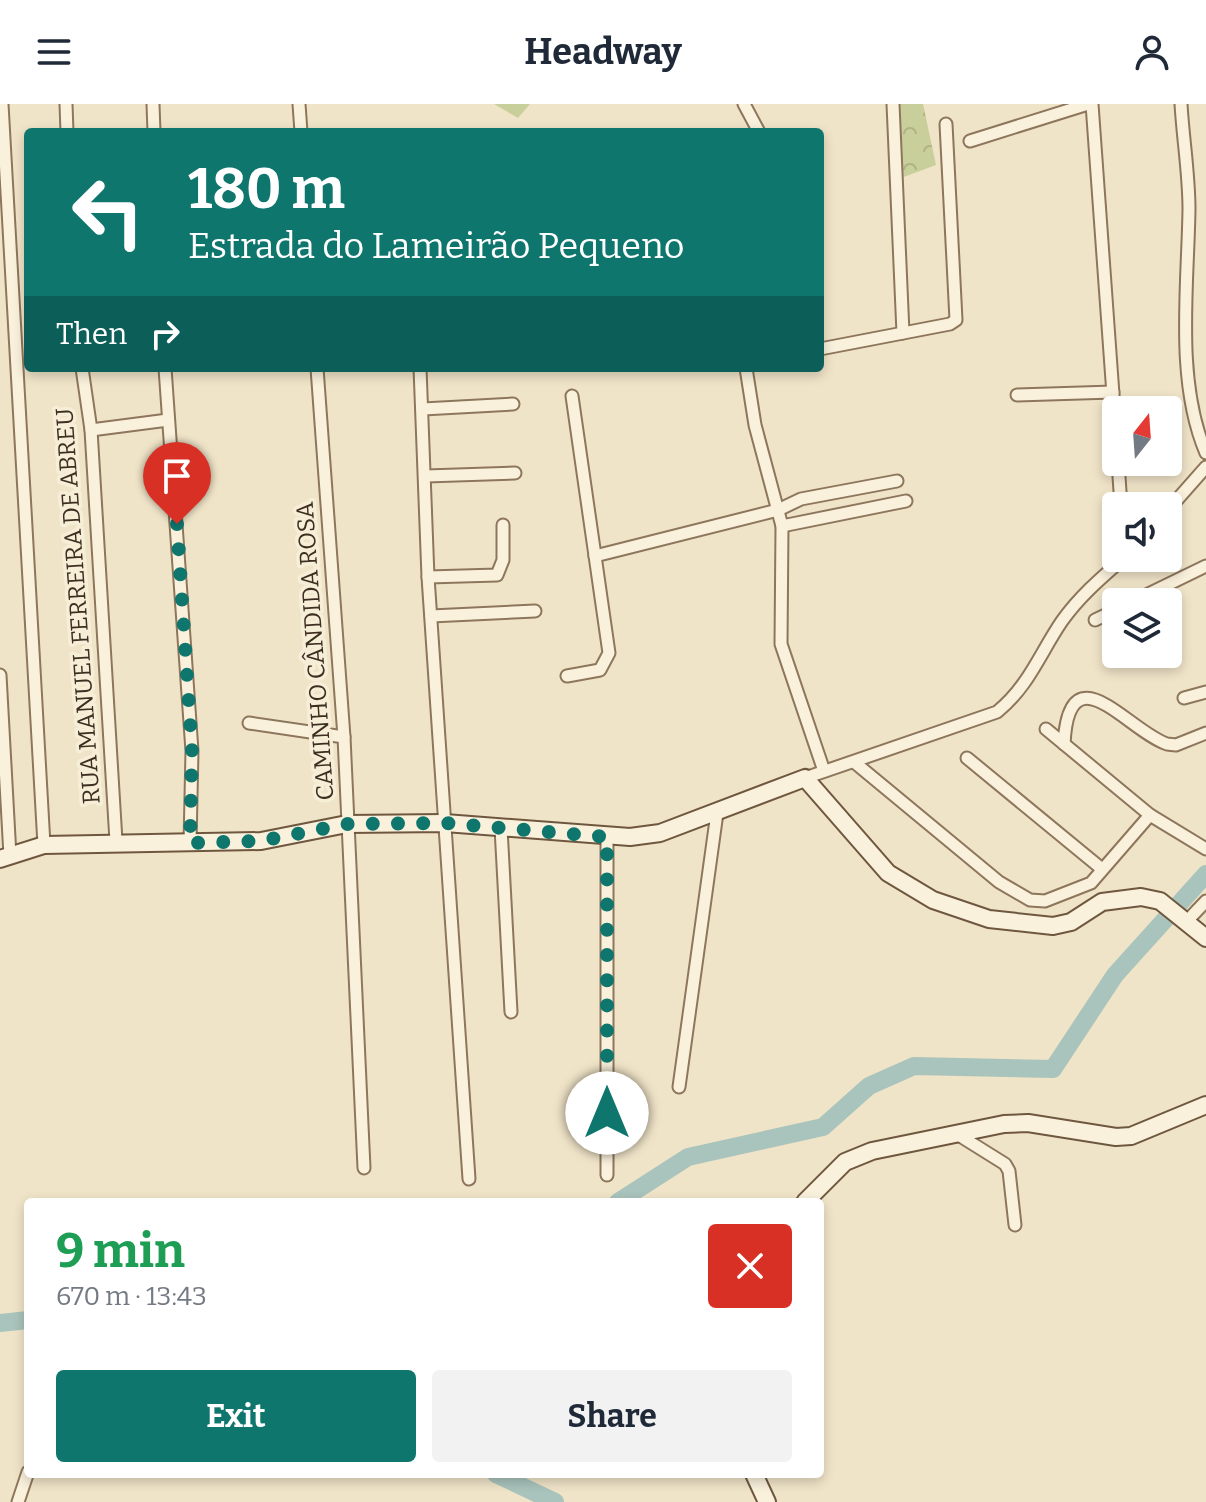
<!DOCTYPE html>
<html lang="en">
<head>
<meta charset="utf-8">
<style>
  body { margin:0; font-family:Bitter,serif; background:#f2f2f3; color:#1f2937; height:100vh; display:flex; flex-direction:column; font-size:30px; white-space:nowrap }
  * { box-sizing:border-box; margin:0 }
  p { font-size:26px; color:#747a83 }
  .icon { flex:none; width:44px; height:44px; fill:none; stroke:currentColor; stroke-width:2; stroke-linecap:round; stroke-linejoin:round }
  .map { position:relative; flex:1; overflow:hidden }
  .details { position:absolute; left:24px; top:1094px; width:800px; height:280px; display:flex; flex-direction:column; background:#fff; border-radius:8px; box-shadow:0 4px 12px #0003 }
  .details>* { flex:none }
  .banner { position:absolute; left:24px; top:24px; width:800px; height:244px; border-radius:8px; box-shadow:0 4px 12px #0003; background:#0f766e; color:#fff; overflow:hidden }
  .needle { width:52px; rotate:17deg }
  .tools { position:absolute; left:1102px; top:292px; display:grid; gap:16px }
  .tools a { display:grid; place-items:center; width:80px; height:80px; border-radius:8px; background:#fff; box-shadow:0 4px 12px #0003; font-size:40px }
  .pin { position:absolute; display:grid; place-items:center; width:68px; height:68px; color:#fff; margin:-82px -34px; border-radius:50% 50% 50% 0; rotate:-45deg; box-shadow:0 0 8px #0007 }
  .pin .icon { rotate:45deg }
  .me { position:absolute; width:88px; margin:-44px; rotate:0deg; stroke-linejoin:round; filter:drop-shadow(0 0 6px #0008) }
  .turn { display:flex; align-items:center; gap:28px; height:168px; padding:0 32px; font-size:36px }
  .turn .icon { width:104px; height:104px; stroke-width:2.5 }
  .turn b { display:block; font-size:56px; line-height:68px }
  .then { display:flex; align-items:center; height:76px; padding:0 32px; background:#0003; gap:16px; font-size:30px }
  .round { display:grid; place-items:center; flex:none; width:84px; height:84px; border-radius:8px; background:#f2f2f3 }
  .headline { display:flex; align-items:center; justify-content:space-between; height:136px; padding:0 32px }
  h1 { font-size:48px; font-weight:700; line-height:60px; color:#1e9e55 }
  .cta { display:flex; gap:16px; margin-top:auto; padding:16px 32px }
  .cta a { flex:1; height:92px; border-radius:8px; background:#0f766e; color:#fff; font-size:32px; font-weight:700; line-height:92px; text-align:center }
  .cta a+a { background:#f2f2f3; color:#1f2937 }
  header { display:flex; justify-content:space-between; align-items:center; height:104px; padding:0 32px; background:#fff; font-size:36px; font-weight:700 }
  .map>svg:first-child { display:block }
</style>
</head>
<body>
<header><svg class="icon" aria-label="menu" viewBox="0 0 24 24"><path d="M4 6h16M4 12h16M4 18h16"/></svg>Headway<svg class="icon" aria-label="person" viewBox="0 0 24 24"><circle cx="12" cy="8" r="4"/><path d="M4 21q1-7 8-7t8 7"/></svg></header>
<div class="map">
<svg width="1206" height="1398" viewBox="0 0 1206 1398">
  <defs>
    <pattern id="forest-crowns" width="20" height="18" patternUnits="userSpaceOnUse" patternTransform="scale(2)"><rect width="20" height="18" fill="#c9cf9b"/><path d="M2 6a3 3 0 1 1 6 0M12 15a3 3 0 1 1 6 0" fill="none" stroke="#aeb285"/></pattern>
  </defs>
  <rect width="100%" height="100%" fill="#f0e4c8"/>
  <!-- forest -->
  <g fill="url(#forest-crowns)">
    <path d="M 494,0 L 530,0 L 518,14 Z"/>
    <path d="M 898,0 L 923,0 L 936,61 L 901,74 Z"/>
  </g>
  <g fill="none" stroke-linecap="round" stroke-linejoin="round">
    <!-- river -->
    <g stroke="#a9c4bc" stroke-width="18">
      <path d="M 618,1098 L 688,1053 L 823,1023 L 869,982 L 914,962 L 1053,965 L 1115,871 L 1206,770"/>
      <path d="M 0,1219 L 28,1216"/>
      <path d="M 496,1370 L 555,1398"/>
    </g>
    <defs>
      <g id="street">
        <path d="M 2,0 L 44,741"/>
        <path d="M 66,0 L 67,28"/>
        <path d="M 153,0 L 154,28"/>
        <path d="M 299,0 L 301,28"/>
        <path d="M 744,0 L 759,28"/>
        <path d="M 893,0 L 903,229"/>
        <path d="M 1092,0 L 1116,332"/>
        <path d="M 1181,0 C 1183,35 1189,70 1189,105 C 1188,181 1175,277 1206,349"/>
        <path d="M 970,37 L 1088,0"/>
        <path d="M 820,245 L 950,220 L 956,216 L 946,20"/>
        <path d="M 82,264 L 91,326 L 116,737"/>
        <path d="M 165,264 L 192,647 L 190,739"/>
        <path d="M 317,264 L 344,633 L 364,1064"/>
        <path d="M 420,264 L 428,473 L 469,1075"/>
        <path d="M 746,264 L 755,321 L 782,422 L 781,540 L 824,667"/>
        <path d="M 1017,291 L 1113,288"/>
        <path d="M 423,305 L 513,300"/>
        <path d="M 91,326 L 168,316"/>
        <path d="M 1118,358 L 1121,402"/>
        <path d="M 426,372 L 515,369"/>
        <path d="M 1168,406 L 1206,363"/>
        <path d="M 782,422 L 906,397"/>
        <path d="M 595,452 L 778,406 L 801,395 L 897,377"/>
        <path d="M 428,473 L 497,471 L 503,456 L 503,421"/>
        <path d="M 1132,498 L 1206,462"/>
        <path d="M 431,512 L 535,507"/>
        <path d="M 1095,516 L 1116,506"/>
        <path d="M 0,571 L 10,752"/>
        <path d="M 567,572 L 600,566 L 609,549 L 572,292"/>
        <path d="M 1184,594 L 1206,588"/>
        <path d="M 249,619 L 344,633"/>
        <path d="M 1046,625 L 1150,711 L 1206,745"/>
        <path d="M 1064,640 C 1069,544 1128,627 1167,640 L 1176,641 L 1206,629"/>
        <path d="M 967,654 L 1102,765"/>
        <path d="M 854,658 L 999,778 L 1030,796 L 1045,797 L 1091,779 L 1150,711"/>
        <path d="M 805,674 L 997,608 C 1029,582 1040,549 1062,517 C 1080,492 1101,474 1124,454"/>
        <path d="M 501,724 L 511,908"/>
        <path d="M 607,733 L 607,1071"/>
        <path d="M 1187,817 L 1206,797"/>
        <path d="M 679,983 L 717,709"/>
        <path d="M 957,1030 L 1005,1060 L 1009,1067 L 1015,1121"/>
        <path d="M 18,1398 L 28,1368"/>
      </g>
      <g id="secondary">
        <path d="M 0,755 L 44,741 L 261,737 L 347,720 L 445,719 L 630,733 L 660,729 L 805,674 L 888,769 L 933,796 L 989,815 L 1053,822 L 1071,818 L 1102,798 L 1141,793 L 1160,797 L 1206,834"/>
        <path d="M 805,1098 L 845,1058 L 872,1047 L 1004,1020 L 1028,1019 L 1116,1033 L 1131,1032 L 1206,1001"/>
        <path d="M 754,1370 L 767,1398"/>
      </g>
    </defs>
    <!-- street casing -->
    <use href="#street" stroke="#8d765c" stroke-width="15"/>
    <!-- secondary casing -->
    <use href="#secondary" stroke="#6f573f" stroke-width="20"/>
    <!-- street -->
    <use href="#street" stroke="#faf1dc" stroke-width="11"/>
    <!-- secondary -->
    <use href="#secondary" stroke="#faf1dc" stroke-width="16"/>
  </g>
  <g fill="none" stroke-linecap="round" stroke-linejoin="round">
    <!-- route -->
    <path stroke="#0f766e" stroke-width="14" stroke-dasharray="0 25.2" d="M 177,420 L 192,647 L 190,739 L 261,737 L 347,720 L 445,719 L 607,733 L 607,1009"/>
  </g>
  <g text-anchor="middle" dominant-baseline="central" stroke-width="7" stroke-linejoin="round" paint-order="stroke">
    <!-- street labels -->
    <g font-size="24" fill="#3d2e20" stroke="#f7eed8">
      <text transform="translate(78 502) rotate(-94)">RUA MANUEL FERREIRA DE ABREU</text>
      <text transform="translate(315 547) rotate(-94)">CAMINHO CÂNDIDA ROSA</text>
    </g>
  </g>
</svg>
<div class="tools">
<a><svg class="needle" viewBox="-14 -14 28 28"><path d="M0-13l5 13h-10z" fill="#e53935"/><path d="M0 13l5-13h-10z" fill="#747a83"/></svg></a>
<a><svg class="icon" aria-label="sound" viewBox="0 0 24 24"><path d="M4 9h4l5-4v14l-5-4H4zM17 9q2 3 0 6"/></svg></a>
<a><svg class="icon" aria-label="layers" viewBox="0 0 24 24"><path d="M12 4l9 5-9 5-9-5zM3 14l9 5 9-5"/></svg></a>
</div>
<div class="pin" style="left:177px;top:420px;background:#d93025"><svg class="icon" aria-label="arrive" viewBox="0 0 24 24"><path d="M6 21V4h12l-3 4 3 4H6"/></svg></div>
<svg class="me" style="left:607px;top:1009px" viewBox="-20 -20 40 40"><circle r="19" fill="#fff"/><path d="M0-13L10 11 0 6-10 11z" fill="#0f766e"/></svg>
<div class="banner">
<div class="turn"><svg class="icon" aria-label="left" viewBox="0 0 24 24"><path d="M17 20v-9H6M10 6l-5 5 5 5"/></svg><div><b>180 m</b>Estrada do Lameirão Pequeno</div></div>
<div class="then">Then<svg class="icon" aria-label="right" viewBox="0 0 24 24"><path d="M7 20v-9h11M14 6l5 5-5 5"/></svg></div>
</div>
<section class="details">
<div class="headline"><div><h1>9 min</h1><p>670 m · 13:43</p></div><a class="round" style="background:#d93025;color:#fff"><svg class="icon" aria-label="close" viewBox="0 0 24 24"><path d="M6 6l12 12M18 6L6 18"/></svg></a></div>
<div class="cta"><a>Exit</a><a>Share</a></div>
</section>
</div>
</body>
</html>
